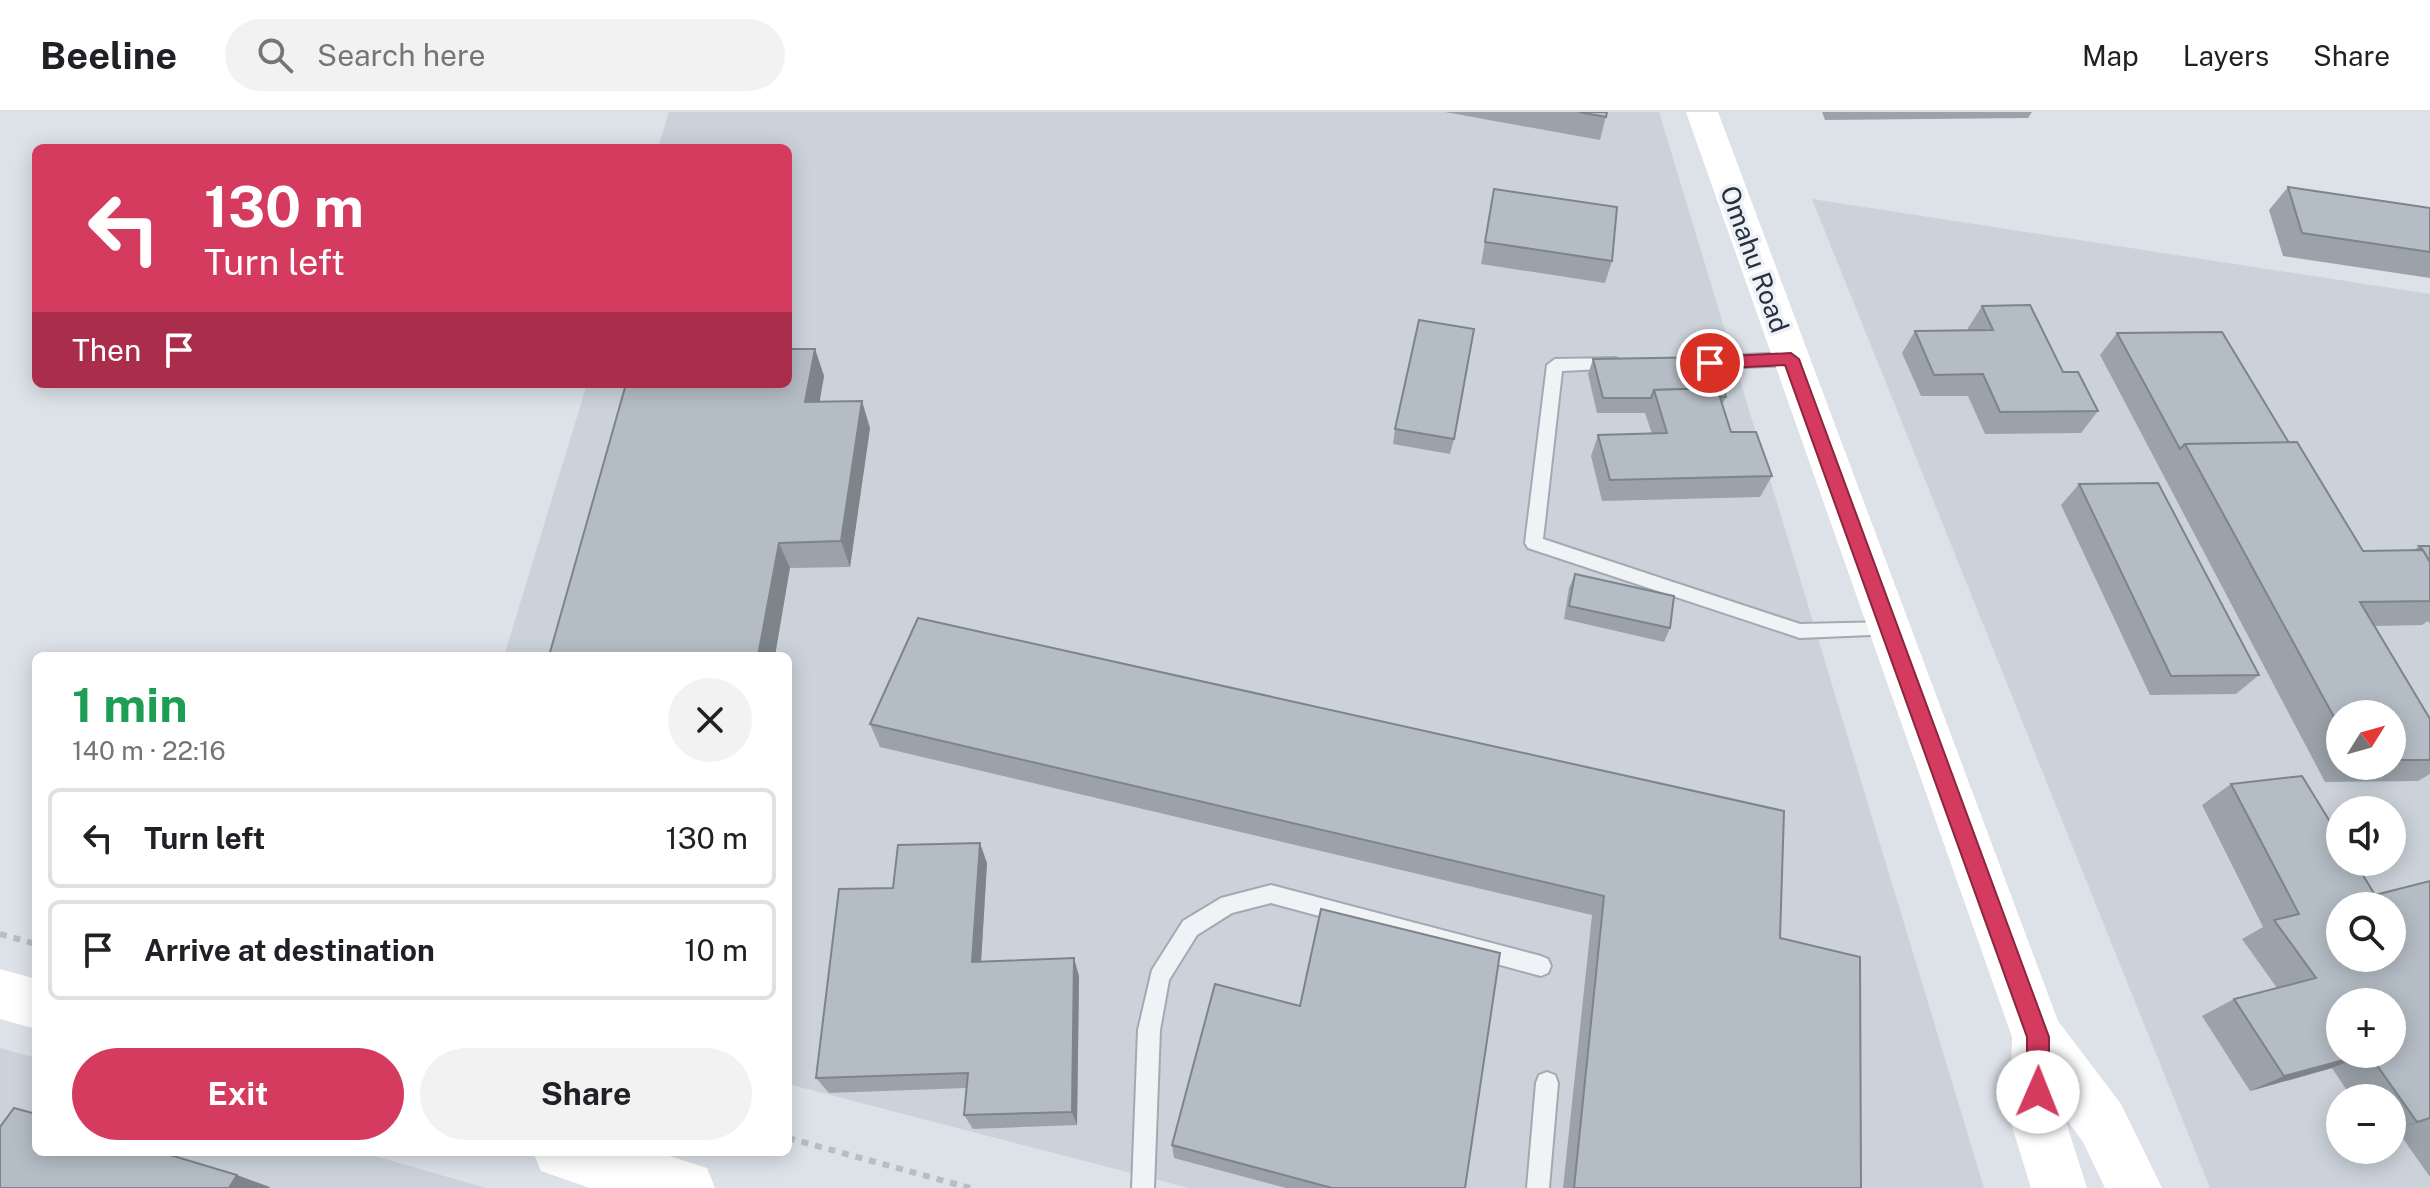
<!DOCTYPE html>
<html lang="en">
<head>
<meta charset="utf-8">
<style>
  body { margin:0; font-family:"Public Sans",sans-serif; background:#f2f2f2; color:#202124; height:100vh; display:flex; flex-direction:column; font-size:30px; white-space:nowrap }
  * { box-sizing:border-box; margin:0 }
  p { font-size:26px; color:#757577 }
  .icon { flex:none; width:44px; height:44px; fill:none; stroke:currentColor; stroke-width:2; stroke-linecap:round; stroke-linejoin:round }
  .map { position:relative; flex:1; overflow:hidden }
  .details { position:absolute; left:32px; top:540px; width:760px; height:504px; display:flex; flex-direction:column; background:#fff; border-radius:12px; box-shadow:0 4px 20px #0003 }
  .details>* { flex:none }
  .banner { position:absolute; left:32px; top:32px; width:760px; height:244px; border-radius:12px; box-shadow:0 4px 20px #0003; background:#d53a5f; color:#fff; overflow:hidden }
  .needle { width:52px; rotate:53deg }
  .buttons { position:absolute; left:2326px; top:588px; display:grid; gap:16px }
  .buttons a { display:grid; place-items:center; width:80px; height:80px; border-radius:50%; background:#fff; box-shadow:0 4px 20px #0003; font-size:40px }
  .pin { position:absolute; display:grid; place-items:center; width:68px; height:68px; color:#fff; margin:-34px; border:4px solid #fff; border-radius:50%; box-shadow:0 2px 8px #0007 }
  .me { position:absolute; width:88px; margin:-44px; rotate:1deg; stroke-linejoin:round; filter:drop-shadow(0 0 6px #0008) }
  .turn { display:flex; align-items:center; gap:28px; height:168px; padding:0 40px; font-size:36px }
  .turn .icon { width:104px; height:104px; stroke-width:2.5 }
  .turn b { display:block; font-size:56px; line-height:68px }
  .then { display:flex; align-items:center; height:76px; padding:0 40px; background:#0003; gap:16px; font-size:30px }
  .round { display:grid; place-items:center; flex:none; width:84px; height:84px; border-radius:42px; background:#f2f2f2 }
  .head { display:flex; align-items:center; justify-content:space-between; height:136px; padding:0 40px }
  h1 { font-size:48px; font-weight:700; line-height:60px; color:#1e9e55 }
  .button { display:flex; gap:16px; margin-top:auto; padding:16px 40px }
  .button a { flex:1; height:92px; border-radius:48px; background:#d53a5f; color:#fff; font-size:32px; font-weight:700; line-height:92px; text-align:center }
  .button a+a { background:#f2f2f2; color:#202124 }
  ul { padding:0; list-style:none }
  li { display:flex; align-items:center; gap:24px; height:100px; margin:0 16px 12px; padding:0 24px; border:4px solid #e0e0e0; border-radius:12px }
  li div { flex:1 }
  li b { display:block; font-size:30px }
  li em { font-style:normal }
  header { display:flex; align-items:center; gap:48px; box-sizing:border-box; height:112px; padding:0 40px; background:#fff; border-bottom:2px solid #e0e0e0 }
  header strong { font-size:38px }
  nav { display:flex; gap:44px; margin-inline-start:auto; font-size:28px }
  .search { width:560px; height:72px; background:#f2f2f2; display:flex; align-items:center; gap:20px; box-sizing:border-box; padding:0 28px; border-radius:44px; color:#757577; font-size:30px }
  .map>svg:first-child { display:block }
</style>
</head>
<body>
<header>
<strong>Beeline</strong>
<div class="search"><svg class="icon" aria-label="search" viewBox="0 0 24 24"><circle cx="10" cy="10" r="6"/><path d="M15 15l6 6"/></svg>Search here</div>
<nav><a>Map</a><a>Layers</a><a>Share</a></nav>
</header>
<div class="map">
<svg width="2430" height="1076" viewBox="0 0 2430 1076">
  <rect width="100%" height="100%" fill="#dde2e8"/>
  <!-- built -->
  <g fill="#cbd2da" fill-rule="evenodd">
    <path d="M 669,0 L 1659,0 L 1984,1076 L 1189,1076 L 788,972 L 788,544 L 504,544 L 587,272 L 788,272 L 788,36 L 658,36 Z"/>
    <path d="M 1812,87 L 2430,182 L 2430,1076 L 2210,1076 ZM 2340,602 L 2392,602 L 2392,654 L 2340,654 ZM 2340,698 L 2392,698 L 2392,750 L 2340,750 ZM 2340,794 L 2392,794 L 2392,846 L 2340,846 ZM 2340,890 L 2392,890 L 2392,942 L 2340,942 ZM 2340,986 L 2392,986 L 2392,1038 L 2340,1038 Z"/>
    <path d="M 0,936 L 36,946 L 36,1040 L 361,1040 L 486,1076 L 0,1076 Z"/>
  </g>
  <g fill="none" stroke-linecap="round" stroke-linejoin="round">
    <defs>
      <g id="lane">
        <path d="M 1791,241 L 1799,247 L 1791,253 L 1694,257 L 1686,251 L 1694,245 Z"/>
        <path d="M 1616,246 L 1624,252 L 1621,256 L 1562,259 L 1543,427 L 1800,512 L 1889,510 L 1895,512 L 1898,517 L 1895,522 L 1800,526 L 1528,436 L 1525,431 L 1547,253 L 1555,247 Z"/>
        <path d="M 1271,773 L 1541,844 L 1548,847 L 1551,854 L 1548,861 L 1541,864 L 1271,791 L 1232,801 L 1197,823 L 1169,868 L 1160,918 L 1154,1076 L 1132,1076 L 1138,918 L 1152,858 L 1183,809 L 1221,786 Z"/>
        <path d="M 1547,960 L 1555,963 L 1558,971 L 1549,1076 L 1527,1076 L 1536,971 L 1539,963 Z"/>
      </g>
    </defs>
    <!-- lane casing -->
    <use href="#lane" stroke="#a2a9b2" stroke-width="4"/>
    <!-- path -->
    <g stroke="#b7bdc3" stroke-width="6" stroke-dasharray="7 7" stroke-linecap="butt">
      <path d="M 0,822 L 36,832"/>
      <path d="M 788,1026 L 970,1076"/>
    </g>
    <!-- lane -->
    <use href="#lane" fill="#f0f3f6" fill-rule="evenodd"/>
    <!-- secondary -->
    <g fill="#fff" fill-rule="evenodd">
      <path d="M 1686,0 L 1718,0 L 2058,909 L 2121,992 L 2162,1076 L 2105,1076 L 2083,1030 L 2064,1004 L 2087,1076 L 2031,1076 L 2010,1008 L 2012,925 Z"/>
      <path d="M 0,857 L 36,867 L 36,917 L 0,907 Z"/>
      <path d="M 533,1040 L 657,1040 L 707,1056 L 715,1076 L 590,1076 L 541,1059 Z"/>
    </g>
  </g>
  <!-- wall -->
  <g fill="#9ba2a9" fill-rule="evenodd">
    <path d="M 1445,0 L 1607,0 L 1600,28 Z"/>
    <path d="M 1822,0 L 2032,0 L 2028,6 L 1825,8 Z"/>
    <path d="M 2288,75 L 2430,96 L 2430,166 L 2283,144 L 2269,98 Z"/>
    <path d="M 1494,77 L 1612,149 L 1605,171 L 1481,152 Z"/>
    <path d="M 1982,194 L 2063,260 L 2098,299 L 2081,321 L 1985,322 L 1968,284 L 1921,284 L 1902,241 L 1915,219 L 1968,218 L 1968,216 Z"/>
    <path d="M 2117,221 L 2289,330 L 2363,439 L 2414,438 L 2419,434 L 2430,434 L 2430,512 L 2428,509 L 2422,513 L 2375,514 L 2430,607 L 2430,662 L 2418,669 L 2325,670 L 2100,243 ZM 2340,602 L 2392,602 L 2392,654 L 2340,654 Z"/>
    <path d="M 815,237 L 824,264 L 819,290 L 870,316 L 850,455 L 790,456 L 549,544 Z"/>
    <path d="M 1593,247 L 1726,285 L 1722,293 L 1731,320 L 1772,364 L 1760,385 L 1602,389 L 1591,344 L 1598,323 L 1652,322 L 1645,301 L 1597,301 L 1588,262 Z"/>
    <path d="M 1395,317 L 1454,327 L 1450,342 L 1393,332 Z"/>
    <path d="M 2079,372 L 2259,563 L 2236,582 L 2150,583 L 2061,393 Z"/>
    <path d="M 1575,462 L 1670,516 L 1664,530 L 1564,507 L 1569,476 Z"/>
    <path d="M 870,612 L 1780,826 L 1861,1076 L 1563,1076 L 1592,803 L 880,635 Z"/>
    <path d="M 2231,672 L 2375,783 L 2430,769 L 2430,1065 L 2397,1018 L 2392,1019 L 2392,986 L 2352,986 L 2332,956 L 2250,979 L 2202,904 L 2234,887 L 2277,876 L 2242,827 L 2263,815 L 2202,693 ZM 2392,890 L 2392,942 L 2340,942 Z"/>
    <path d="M 987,751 L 981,849 L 1079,864 L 1077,1013 L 973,1017 L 964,1003 L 966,976 L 829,981 L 816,966 L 893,776 Z"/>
    <path d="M 1172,1033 L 1465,1076 L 1286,1076 L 1174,1046 Z"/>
  </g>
  <!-- shaded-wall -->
  <g fill="#7e848a">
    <path d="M 815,237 L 824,264 L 815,317 L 805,290 Z"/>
    <path d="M 862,289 L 870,316 L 850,455 L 841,429 Z"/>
    <path d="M 779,431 L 790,456 L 775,544 L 758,544 Z"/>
    <path d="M 980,731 L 987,751 L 980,867 L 972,850 Z"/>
    <path d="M 1074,846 L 1079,864 L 1077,1013 L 1072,1000 Z"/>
    <path d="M 2367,942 L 2332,956 L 2250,979 L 2284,964 Z"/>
    <path d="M 2430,1006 L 2392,1019 L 2392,1018 Z"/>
    <path d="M 237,1063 L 270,1075 L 269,1076 L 229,1076 Z"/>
  </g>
  <!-- building -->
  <g fill="#b4bcc5" stroke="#7e848a" stroke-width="2" fill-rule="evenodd">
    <path d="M 1579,0 L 1607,0 L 1606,5 Z"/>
    <path d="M 2288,75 L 2430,96 L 2430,140 L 2302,121 Z"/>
    <path d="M 1494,77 L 1617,95 L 1612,149 L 1485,130 Z"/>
    <path d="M 2030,193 L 2063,260 L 2078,260 L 2098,299 L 2000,300 L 1983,262 L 1934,263 L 1915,219 L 1993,218 L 1982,194 Z"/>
    <path d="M 1419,208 L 1474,217 L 1454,327 L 1395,317 Z"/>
    <path d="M 2222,220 L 2289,331 L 2185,332 L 2180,337 L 2117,221 Z"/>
    <path d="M 788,237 L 815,237 L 805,290 L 862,289 L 841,429 L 779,431 L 758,544 L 549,544 L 626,272 L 788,272 Z"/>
    <path d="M 1714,245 L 1726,285 L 1719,285 L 1717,276 L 1654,278 L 1651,286 L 1603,286 L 1593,247 Z"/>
    <path d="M 1717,276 L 1731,320 L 1756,320 L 1772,364 L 1610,368 L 1598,323 L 1667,321 L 1654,278 Z"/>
    <path d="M 2297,330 L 2363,439 L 2423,438 L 2430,450 L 2430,489 L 2360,490 L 2430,607 L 2430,648 L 2392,648 L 2392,602 L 2340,602 L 2340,616 L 2185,332 Z"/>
    <path d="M 2158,371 L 2259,563 L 2171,564 L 2079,372 Z"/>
    <path d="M 2419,434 L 2430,434 L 2430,450 L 2423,438 Z"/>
    <path d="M 1575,462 L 1674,484 L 1670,516 L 1569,494 Z"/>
    <path d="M 918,506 L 1784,699 L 1780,826 L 1860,845 L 1861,1076 L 1574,1076 L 1604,784 L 870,612 Z"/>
    <path d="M 2302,664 L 2340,726 L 2340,750 L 2355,750 L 2375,783 L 2430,769 L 2430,1006 L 2417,1010 L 2369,942 L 2392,942 L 2392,890 L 2340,890 L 2340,942 L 2366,942 L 2284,964 L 2234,887 L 2316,866 L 2274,808 L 2299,802 L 2231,672 ZM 2340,794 L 2392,794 L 2392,846 L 2340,846 Z"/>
    <path d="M 980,731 L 972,850 L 1074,846 L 1072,1000 L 964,1003 L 968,961 L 816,966 L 839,777 L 893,776 L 898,733 Z"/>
    <path d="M 1321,797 L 1500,841 L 1465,1076 L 1332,1076 L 1172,1033 L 1215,872 L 1300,894 Z"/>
    <path d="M 14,996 L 36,1002 L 36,1040 L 160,1040 L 237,1063 L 229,1076 L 0,1076 L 0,1015 Z"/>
  </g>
  <!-- route -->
  <path fill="#d53a5f" stroke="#8a263e" stroke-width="2" d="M 1791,241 L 1799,247 L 2049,925 L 2049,980 L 2045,988 L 2038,991 L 2030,988 L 2027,980 L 2027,925 L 1785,253 L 1710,257 L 1702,251 L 1710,245 Z"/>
  <g text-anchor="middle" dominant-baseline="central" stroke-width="7" stroke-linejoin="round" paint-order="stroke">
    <!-- street labels -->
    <g font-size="26" fill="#263140" stroke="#edf1f6">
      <text transform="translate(1755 147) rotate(70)">Omahu Road</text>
    </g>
  </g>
</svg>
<div class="buttons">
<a><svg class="needle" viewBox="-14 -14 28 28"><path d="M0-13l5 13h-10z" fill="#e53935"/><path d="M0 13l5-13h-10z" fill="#757577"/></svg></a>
<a><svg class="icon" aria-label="sound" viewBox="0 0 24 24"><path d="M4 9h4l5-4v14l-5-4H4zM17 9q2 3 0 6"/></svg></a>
<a><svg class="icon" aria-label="search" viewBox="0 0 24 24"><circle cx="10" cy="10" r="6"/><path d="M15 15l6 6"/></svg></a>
<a>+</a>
<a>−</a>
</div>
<div class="pin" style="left:1710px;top:251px;background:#d93025"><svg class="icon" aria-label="arrive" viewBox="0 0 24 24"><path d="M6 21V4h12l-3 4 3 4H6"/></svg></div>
<svg class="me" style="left:2038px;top:980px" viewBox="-20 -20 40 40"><circle r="19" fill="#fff"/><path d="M0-13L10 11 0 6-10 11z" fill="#d53a5f"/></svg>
<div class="banner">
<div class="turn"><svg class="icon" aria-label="left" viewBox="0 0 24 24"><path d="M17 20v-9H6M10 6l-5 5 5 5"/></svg><div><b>130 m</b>Turn left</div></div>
<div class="then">Then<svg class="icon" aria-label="arrive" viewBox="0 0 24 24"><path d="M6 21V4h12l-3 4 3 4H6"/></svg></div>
</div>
<section class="details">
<div class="head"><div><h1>1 min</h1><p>140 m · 22:16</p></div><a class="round"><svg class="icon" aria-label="close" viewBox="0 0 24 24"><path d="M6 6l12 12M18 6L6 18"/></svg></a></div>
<ul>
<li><svg class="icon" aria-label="left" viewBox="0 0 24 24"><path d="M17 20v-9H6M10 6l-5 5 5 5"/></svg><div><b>Turn left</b></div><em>130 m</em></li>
<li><svg class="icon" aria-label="arrive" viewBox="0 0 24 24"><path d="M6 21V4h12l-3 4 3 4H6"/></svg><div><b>Arrive at destination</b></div><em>10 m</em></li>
</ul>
<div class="button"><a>Exit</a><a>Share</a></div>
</section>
</div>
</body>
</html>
